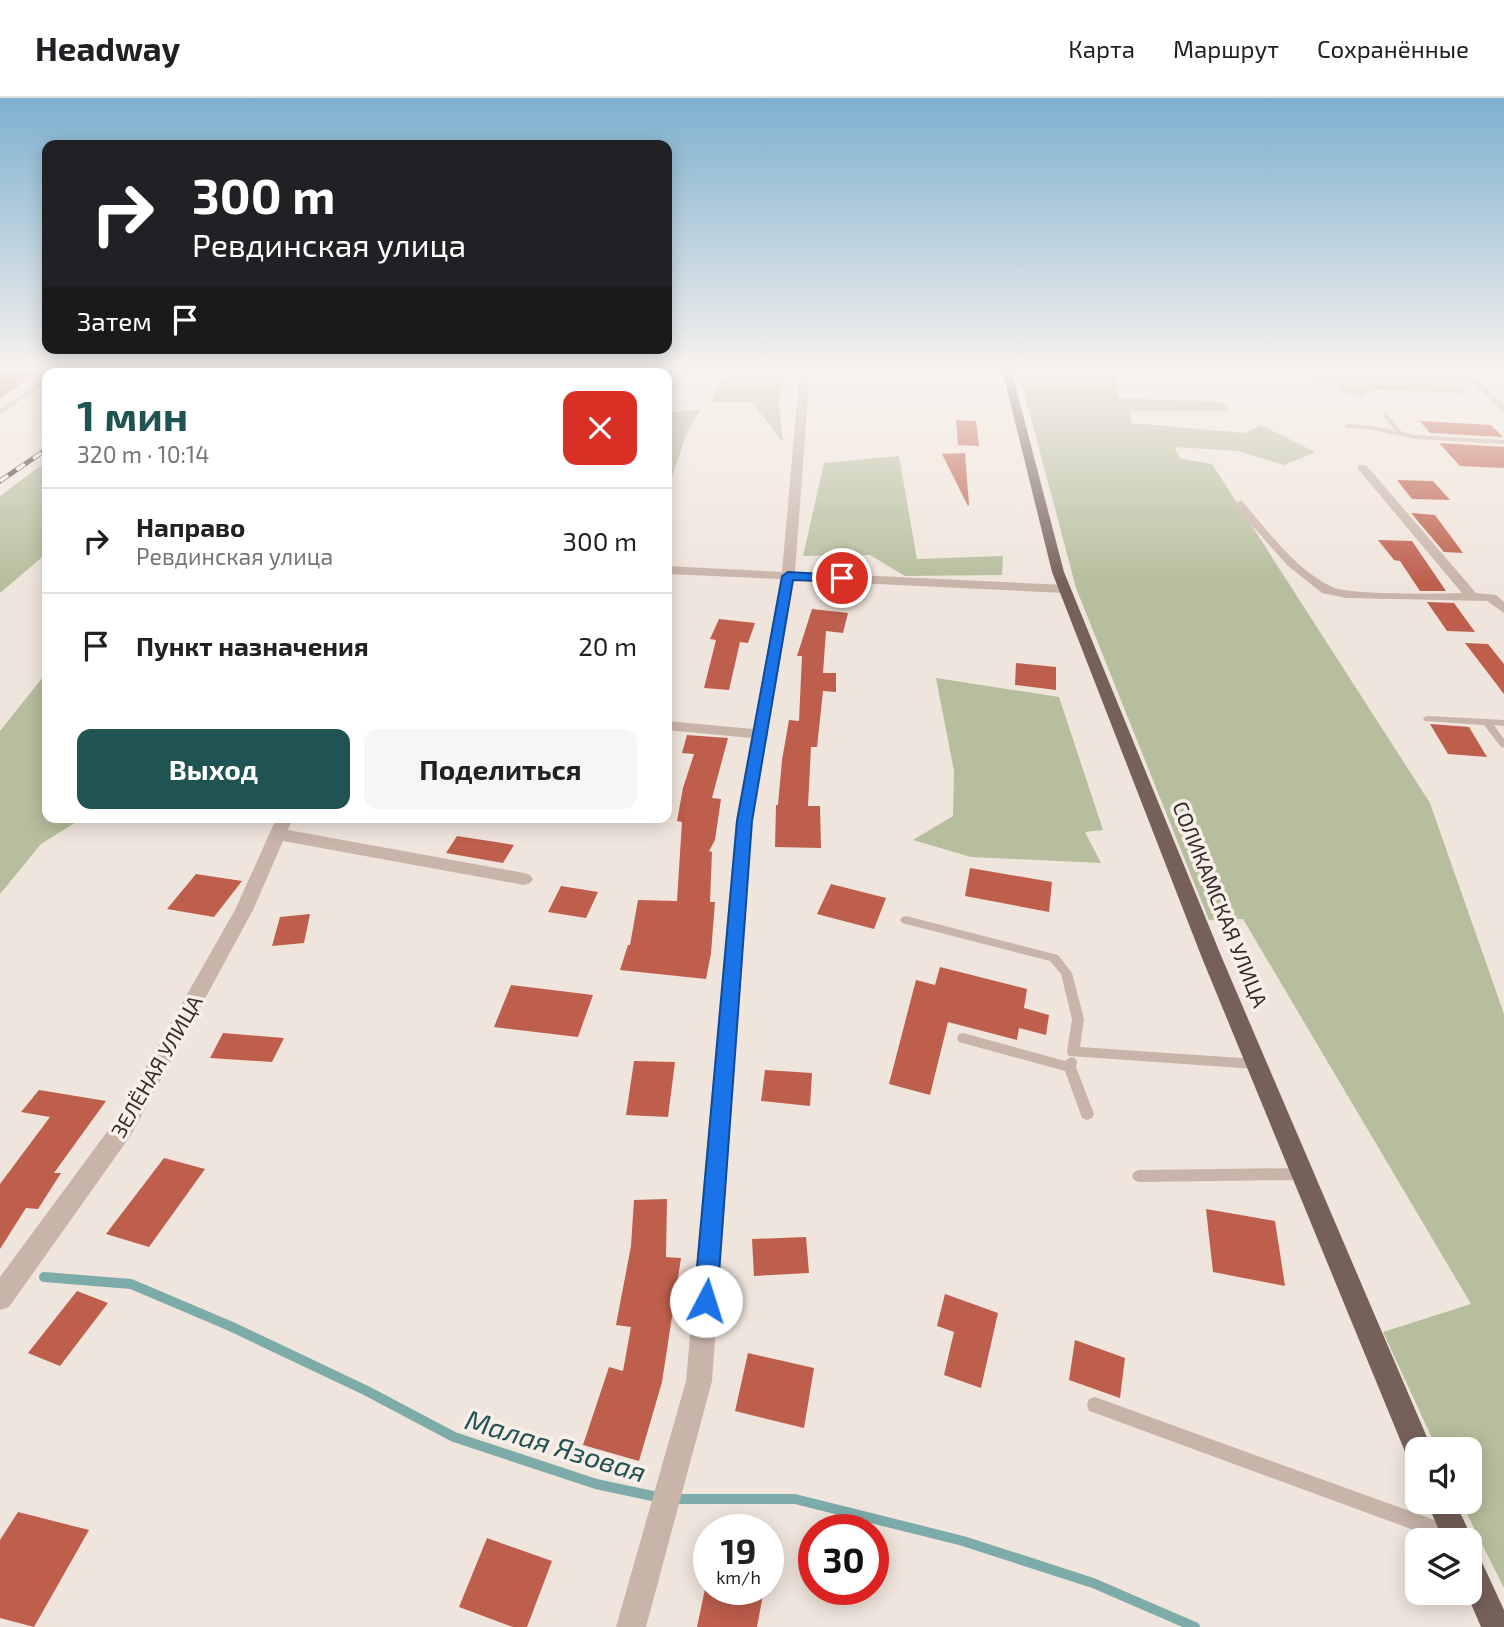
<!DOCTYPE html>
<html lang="ru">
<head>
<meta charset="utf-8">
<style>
  body { margin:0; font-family:"Exo 2",sans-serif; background:#f6f6f6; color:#202124; height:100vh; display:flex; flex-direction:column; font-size:26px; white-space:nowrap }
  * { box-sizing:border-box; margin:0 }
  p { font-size:23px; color:#757577 }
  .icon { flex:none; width:38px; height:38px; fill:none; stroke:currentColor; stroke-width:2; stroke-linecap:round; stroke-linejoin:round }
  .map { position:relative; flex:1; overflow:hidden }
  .drawer { position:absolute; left:42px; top:270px; width:630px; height:455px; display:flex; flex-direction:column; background:#fff; border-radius:14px; box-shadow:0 4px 18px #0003 }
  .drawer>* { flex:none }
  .hud { position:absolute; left:42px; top:42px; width:630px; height:214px; border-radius:14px; box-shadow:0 4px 18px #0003; background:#202124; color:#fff; overflow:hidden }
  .tools { position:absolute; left:1405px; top:1339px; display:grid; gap:14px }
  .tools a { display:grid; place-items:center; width:77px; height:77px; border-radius:14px; background:#fff; box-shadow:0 4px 18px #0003; font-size:35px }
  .speed { position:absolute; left:693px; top:1416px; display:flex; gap:14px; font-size:35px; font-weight:700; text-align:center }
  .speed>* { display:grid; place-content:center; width:91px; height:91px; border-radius:50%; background:#fff; box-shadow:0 4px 18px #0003; line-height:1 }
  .speed small { font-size:18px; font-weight:400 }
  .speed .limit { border:10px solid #d22; background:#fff; color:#111 }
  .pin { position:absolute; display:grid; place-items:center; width:60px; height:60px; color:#fff; margin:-30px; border:4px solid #fff; border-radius:50%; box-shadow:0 2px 7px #0007 }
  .me { position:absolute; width:77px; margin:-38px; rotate:5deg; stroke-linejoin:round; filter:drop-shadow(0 0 5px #0008) }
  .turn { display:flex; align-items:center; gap:24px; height:147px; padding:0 35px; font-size:32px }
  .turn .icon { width:91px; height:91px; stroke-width:2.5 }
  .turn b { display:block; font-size:49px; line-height:60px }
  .then { display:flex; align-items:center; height:66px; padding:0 35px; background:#0003; gap:14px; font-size:26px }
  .round { display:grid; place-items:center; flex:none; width:74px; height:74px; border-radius:14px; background:#f6f6f6 }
  .overview { display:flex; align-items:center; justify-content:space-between; height:119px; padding:0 35px }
  h1 { font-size:42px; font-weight:700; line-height:52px; color:#205453 }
  .button { display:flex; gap:14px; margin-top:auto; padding:14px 35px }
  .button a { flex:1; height:80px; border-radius:14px; background:#205453; color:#fff; font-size:28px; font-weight:700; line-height:80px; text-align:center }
  .button a+a { background:#f6f6f6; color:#202124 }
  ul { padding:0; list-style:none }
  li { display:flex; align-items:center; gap:21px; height:105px; padding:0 35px; border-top:2px solid #e0e0e0 }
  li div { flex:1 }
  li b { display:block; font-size:26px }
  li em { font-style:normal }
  header { display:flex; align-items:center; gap:42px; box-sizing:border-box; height:98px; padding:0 35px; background:#fff; border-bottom:2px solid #e0e0e0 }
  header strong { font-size:33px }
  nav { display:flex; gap:38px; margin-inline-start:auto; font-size:24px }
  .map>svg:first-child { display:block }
</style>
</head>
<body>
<header>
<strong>Headway</strong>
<nav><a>Карта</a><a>Маршрут</a><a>Сохранённые</a></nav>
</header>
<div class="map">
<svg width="1504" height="1529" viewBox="0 0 1504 1529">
  <rect width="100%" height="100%" fill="#f0e5dc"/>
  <!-- green -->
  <g fill="#b6be9d">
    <path d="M 1018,271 L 1115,271 L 1118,300 L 1223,304 L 1230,313 L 1130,313 L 1131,325 L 1245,335 L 1261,327 L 1315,354 L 1284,367 L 1238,353 L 1174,349 L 1181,361 L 1212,366 L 1430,705 L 1504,916 L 1504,1490 L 1461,1404 L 1470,1404 L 1470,1351 L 1437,1351 L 1383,1234 L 1471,1206 L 1243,821 L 1209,822 L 1076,490 Z"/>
    <path d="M 1224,271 L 1451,273 L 1469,296 L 1370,291 L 1363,300 L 1341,294 L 1332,281 L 1227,276 Z"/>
    <path d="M 783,278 L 779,308 L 783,345 L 752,304 L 711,304 L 722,279 Z"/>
    <path d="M 701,311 L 687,334 L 667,394 L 667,315 Z"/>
    <path d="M 899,358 L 917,461 L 1003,458 L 1002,477 L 905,478 L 870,457 L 803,458 L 824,365 Z"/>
    <path d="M 47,363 L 47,455 L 0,495 L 0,398 Z"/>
    <path d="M 47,574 L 47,719 L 84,719 L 41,746 L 0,796 L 0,633 Z"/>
    <path d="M 936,580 L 1059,599 L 1103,732 L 1085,734 L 1101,765 L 971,759 L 913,742 L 953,718 L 954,673 Z"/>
  </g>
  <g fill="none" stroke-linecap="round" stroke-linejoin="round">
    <!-- stream -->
    <g stroke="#7dabaa" stroke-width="10">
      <path d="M 44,1179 L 131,1186 L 230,1228 L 367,1293 L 454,1339 L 596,1386 L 662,1400"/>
      <path d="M 674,1401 L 795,1401 L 963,1443 L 1093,1485 L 1195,1529"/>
    </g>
  </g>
  <!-- building -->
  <g fill="#be5e4c">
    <path d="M 0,271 L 42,271 L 0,300 Z"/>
    <path d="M 956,322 L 976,323 L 979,348 L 958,347 Z"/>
    <path d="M 1420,323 L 1491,327 L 1503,339 L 1430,335 Z"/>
    <path d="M 1439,345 L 1504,349 L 1504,370 L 1460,368 Z"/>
    <path d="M 965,355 L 969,407 L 968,408 L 942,356 Z"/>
    <path d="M 1397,382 L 1433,383 L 1450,402 L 1412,401 Z"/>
    <path d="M 1411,415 L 1435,417 L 1463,455 L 1444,454 Z"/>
    <path d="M 1378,442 L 1412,443 L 1446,493 L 1420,493 L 1400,463 L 1394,462 Z"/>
    <path d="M 1427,504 L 1454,505 L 1475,534 L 1447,533 Z"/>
    <path d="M 812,511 L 848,515 L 843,535 L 826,533 L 823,575 L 836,575 L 836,594 L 823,593 L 817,649 L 811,649 L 808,708 L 820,708 L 821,750 L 775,749 L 776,707 L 778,707 L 782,662 L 789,622 L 799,623 L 802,558 L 797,558 Z"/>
    <path d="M 719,521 L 755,525 L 748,545 L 740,544 L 729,592 L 704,590 L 716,542 L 710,541 Z"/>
    <path d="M 1465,545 L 1488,546 L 1504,566 L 1504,596 Z"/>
    <path d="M 1016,565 L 1056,569 L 1056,592 L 1015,587 Z"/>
    <path d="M 1430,626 L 1469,629 L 1487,659 L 1448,656 Z"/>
    <path d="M 687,637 L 728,640 L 712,700 L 721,701 L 715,742 L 709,753 L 712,754 L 710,804 L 715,804 L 711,855 L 706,881 L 620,872 L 628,847 L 630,847 L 638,802 L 677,803 L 682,724 L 677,723 L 683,690 L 694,656 L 682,655 Z"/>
    <path d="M 457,738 L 514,747 L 503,765 L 446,755 Z"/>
    <path d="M 970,770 L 1052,784 L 1049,814 L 965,798 Z"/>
    <path d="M 196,776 L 242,783 L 214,819 L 167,811 Z"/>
    <path d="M 831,786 L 886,800 L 874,831 L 817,816 Z"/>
    <path d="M 561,788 L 598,794 L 586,820 L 548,814 Z"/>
    <path d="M 310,816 L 304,845 L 272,848 L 280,819 Z"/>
    <path d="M 940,869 L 1027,891 L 1024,910 L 1049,917 L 1046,937 L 1019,930 L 1017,942 L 948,924 L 930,997 L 889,986 L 916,882 L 935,887 Z"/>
    <path d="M 511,887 L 593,897 L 578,939 L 494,929 Z"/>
    <path d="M 223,935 L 284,940 L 272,964 L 210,960 Z"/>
    <path d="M 634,963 L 675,964 L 668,1019 L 626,1017 Z"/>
    <path d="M 765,972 L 812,975 L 810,1008 L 761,1003 Z"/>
    <path d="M 39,992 L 106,1003 L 54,1075 L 61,1075 L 38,1111 L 26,1110 L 0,1151 L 0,1086 L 50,1019 L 21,1014 Z"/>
    <path d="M 164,1060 L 205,1071 L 149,1149 L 106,1136 Z"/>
    <path d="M 667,1101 L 666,1159 L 681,1160 L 662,1284 L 639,1363 L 583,1347 L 609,1269 L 623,1273 L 631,1229 L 616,1227 L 631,1148 L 634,1102 Z"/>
    <path d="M 1206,1111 L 1275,1123 L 1285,1188 L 1213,1174 Z"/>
    <path d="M 806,1139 L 809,1175 L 754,1178 L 752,1141 Z"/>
    <path d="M 77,1193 L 108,1205 L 60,1268 L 28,1255 Z"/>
    <path d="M 945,1196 L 998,1215 L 981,1290 L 944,1277 L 954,1234 L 937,1228 Z"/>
    <path d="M 1075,1242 L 1125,1260 L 1120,1300 L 1069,1282 Z"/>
    <path d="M 748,1255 L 814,1270 L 804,1330 L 735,1313 Z"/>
    <path d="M 18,1414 L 89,1432 L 34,1529 L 0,1520 L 0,1442 Z"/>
    <path d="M 487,1440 L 552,1463 L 527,1529 L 513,1529 L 459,1509 Z"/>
    <path d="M 705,1491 L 764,1491 L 757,1529 L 697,1529 Z"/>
  </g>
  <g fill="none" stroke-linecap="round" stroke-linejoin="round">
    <!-- service -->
    <g fill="#c8b4a9" fill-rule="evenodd">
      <path d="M 61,271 L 67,271 L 62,275 L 55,275 Z"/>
      <path d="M 47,280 L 47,284 L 0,316 L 0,311 Z"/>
      <path d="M 1386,315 L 1402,334 L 1415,337 L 1504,342 L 1504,346 L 1415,341 L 1373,332 L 1347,330 L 1344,328 L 1347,326 L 1373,328 L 1395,333 L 1383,317 Z"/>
      <path d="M 1428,618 L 1504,622 L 1504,628 L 1494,627 L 1504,641 L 1504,650 L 1501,649 L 1484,627 L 1425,623 L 1423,621 L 1425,619 Z"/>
      <path d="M 906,818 L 1058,857 L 1072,875 L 1084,921 L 1080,949 L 1256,961 L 1260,962 L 1262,966 L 1260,970 L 1256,971 L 1069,958 L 1067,954 L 1072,921 L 1061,876 L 1050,863 L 902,825 L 900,822 L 902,819 Z"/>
      <path d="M 963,935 L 1065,963 L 1071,959 L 1075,960 L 1077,964 L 1076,969 L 1094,1016 L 1092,1020 L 1087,1022 L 1082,1020 L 1065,973 L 959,944 L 957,940 L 959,936 Z"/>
      <path d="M 1302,1070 L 1307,1072 L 1309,1076 L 1307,1080 L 1302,1082 L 1139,1084 L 1134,1082 L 1132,1078 L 1134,1074 L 1139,1072 Z"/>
      <path d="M 1095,1299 L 1451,1428 L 1457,1431 L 1460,1437 L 1458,1442 L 1441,1442 L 1095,1315 L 1089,1313 L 1087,1307 L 1089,1301 Z"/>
    </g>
    <!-- minor -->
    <g fill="#c8b4a9" fill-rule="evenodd">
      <path d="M 316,271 L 353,272 L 357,275 L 314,275 Z"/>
      <path d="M 800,271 L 810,271 L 795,474 L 1065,487 L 1071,491 L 1065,495 L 794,482 L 752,722 L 712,1283 L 646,1529 L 616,1529 L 686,1283 L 736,722 L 751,640 L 667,632 L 667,623 L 753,631 L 781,481 L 667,476 L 667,468 L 782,474 Z"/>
      <path d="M 1459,271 L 1468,271 L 1504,307 L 1504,315 Z"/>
      <path d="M 1358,367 L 1366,367 L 1476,495 L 1496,497 L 1504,504 L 1504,515 L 1487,503 L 1346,500 L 1322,495 L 1287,467 L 1232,405 L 1242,403 C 1267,432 1296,472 1332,489 C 1348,497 1440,496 1462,495 L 1358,371 Z"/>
      <path d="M 277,719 L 293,719 L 288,732 L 524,775 L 530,777 L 533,781 L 530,785 L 524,787 L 283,743 L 253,812 L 131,1037 L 9,1209 L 0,1212 L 0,1179 L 115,1023 L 235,812 Z"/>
    </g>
    <!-- primary -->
    <g fill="#76615a" fill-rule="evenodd">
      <path d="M 1002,271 L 1011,271 L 1064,474 L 1222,860 L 1432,1351 L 1418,1351 L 1418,1365 L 1408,1361 L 1202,860 L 1052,474 Z"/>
      <path d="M 1427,1404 L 1455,1404 L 1473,1442 L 1470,1448 L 1470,1442 L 1443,1442 Z"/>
      <path d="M 1470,1455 L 1480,1460 L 1504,1512 L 1504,1529 L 1481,1529 L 1466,1494 L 1470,1494 Z"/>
    </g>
    <defs>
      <g id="rail">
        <path d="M 151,275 L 157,271"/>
        <path d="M 0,383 L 47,351"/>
      </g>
    </defs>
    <!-- rail casing -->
    <use href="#rail" stroke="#352b28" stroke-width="5"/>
    <!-- rail -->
    <use href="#rail" stroke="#f8efe8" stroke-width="3.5" stroke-dasharray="10" stroke-linecap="butt"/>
  </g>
  <!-- sky -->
  <linearGradient id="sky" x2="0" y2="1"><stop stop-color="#7db0cf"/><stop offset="0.56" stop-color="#f8f3ef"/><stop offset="1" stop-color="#f8f3ef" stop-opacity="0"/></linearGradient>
  <rect width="1504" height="485" fill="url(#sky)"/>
  <!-- route -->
  <path fill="#1a73e8" stroke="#114b97" stroke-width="2" d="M 788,474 L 842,477 L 847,480 L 842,484 L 793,482 L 752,723 L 717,1203 L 714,1211 L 706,1214 L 698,1211 L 694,1203 L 737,723 L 782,478 Z"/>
  <g text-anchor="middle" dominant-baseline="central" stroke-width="7" stroke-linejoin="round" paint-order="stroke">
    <!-- street labels -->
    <g font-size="21" fill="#352b28" stroke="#f8efe8">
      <text transform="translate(1221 806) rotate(68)">СОЛИКАМСКАЯ УЛИЦА</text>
      <text transform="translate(156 968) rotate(-60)">ЗЕЛЁНАЯ УЛИЦА</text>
    </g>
    <!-- near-water labels -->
    <g font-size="28" font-style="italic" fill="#205453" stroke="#f8efe8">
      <text transform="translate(556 1347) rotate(17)">Малая Язовая</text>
    </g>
  </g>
</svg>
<div class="tools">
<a><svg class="icon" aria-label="sound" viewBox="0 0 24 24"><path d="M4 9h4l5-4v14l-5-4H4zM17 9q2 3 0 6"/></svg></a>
<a><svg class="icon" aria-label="layers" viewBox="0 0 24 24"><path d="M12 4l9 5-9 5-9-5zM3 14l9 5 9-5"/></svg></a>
</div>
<div class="speed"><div>19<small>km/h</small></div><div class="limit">30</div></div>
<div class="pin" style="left:842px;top:480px;background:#d93025"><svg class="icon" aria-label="arrive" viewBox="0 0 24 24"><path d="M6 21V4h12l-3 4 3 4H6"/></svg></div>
<svg class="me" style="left:706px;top:1203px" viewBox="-20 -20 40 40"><circle r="19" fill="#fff"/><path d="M0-13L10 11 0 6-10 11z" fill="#1a73e8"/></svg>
<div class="hud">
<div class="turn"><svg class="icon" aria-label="right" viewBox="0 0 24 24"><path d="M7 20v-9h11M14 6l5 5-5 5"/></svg><div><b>300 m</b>Ревдинская улица</div></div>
<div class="then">Затем<svg class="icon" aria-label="arrive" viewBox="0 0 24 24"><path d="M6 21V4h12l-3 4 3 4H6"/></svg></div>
</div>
<section class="drawer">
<div class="overview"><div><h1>1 мин</h1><p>320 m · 10:14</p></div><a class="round" style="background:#d93025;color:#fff"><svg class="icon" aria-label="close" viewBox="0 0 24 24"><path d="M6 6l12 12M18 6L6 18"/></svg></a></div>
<ul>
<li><svg class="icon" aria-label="right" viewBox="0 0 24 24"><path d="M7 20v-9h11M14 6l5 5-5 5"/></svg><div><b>Направо</b><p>Ревдинская улица</p></div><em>300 m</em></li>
<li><svg class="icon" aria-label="arrive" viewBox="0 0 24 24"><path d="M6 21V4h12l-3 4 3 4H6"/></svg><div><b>Пункт назначения</b></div><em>20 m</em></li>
</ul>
<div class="button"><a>Выход</a><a>Поделиться</a></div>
</section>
</div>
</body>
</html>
